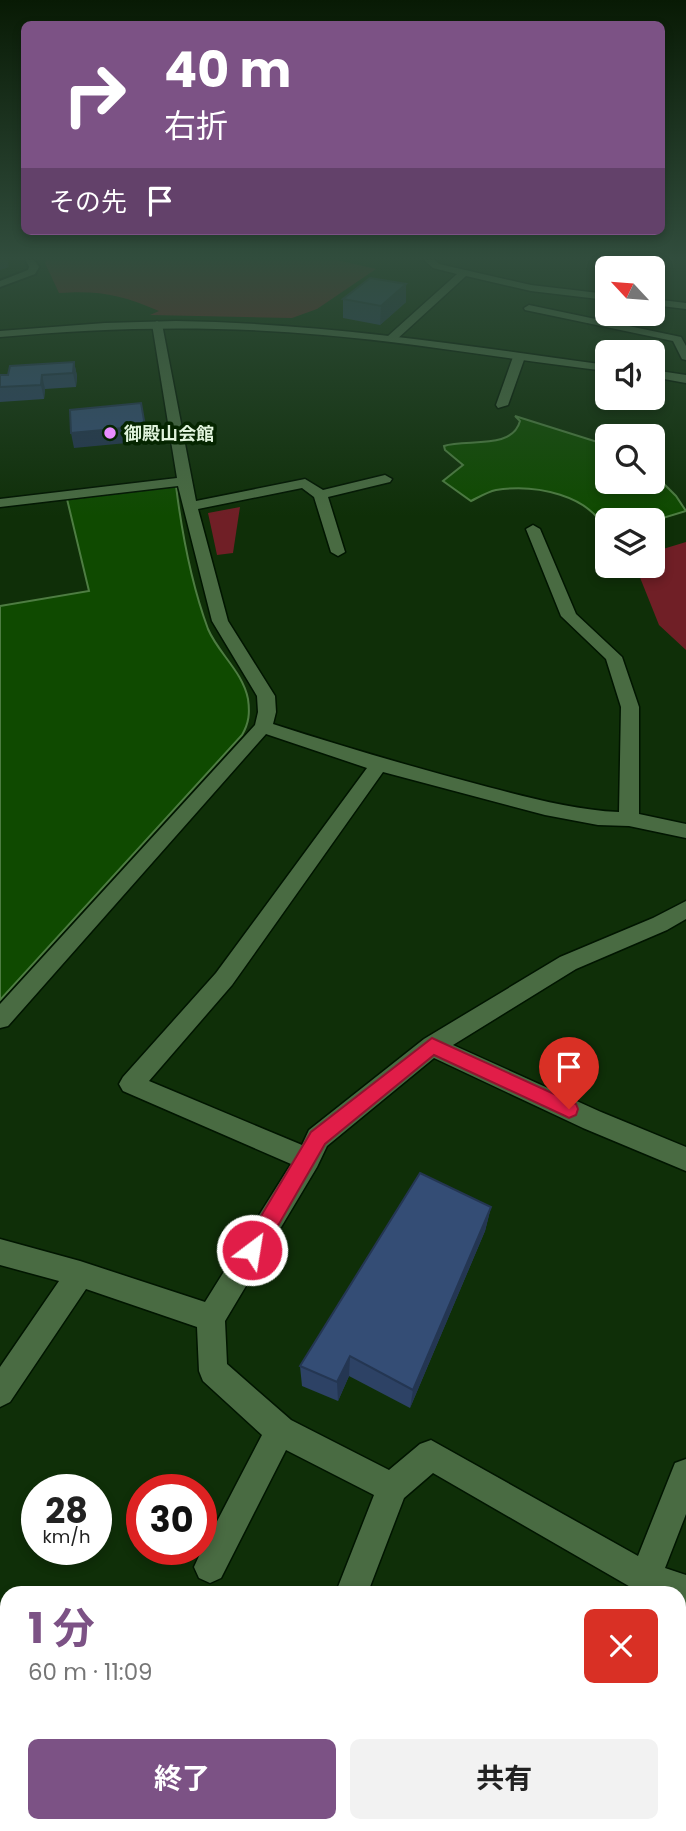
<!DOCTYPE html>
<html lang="ja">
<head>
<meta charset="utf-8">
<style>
  body { margin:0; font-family:Poppins,"Noto Sans JP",sans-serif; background:#f2f2f2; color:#222; height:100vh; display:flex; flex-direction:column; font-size:26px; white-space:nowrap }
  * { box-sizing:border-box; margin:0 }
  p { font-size:23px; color:#767676 }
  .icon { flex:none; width:38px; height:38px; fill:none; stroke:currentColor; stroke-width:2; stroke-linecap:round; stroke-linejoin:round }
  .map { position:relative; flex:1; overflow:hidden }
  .sheet { position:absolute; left:0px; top:1586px; width:686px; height:247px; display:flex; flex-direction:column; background:#fff; border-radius:21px 21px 0 0; box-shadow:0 4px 10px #0003 }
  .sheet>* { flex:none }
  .guide { position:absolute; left:21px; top:21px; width:644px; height:214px; border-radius:10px; box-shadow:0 4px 10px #0003; background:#7c5285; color:#fff; overflow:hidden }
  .needle { width:46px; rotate:296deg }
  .controls { position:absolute; left:595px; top:256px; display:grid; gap:14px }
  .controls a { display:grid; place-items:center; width:70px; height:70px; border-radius:10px; background:#fff; box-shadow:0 4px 10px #0003; font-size:35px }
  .speed { position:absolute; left:21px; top:1474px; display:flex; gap:14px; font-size:35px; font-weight:700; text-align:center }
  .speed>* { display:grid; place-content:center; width:91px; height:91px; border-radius:50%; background:#fff; box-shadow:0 4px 10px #0003; line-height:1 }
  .speed small { font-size:18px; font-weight:400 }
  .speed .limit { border:10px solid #d22; background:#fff; color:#111 }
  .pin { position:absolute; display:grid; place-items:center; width:60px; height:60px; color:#fff; margin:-72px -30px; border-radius:50% 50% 50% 0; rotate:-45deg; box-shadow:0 0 7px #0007 }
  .pin .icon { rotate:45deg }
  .me { position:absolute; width:77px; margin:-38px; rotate:31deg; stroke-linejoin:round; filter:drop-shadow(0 0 5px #0008) }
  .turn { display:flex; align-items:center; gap:24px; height:147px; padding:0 28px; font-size:32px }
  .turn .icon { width:91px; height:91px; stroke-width:2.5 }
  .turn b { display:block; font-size:49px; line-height:60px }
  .then { display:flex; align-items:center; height:66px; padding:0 28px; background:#0003; gap:14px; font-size:26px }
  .round { display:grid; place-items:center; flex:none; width:74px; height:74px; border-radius:10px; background:#f2f2f2 }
  .head { display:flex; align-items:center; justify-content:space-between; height:119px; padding:0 28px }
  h1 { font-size:42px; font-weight:700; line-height:52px; color:#7c5285 }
  .cta { display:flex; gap:14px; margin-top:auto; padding:14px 28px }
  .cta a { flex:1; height:80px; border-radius:10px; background:#7c5285; color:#fff; font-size:28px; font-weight:700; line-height:80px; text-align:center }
  .cta a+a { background:#f2f2f2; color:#222 }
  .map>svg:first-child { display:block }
</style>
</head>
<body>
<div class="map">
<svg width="686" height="1831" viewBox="0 0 686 1831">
  <rect width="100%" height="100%" fill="#0f2f08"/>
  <!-- green -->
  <g fill="#701f26">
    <path d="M 47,260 L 337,260 L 376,269 L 317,309 L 292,318 L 150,315 L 159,311 C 122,295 99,290 59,293 L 45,263 Z"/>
    <path d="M 240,507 L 233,553 L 217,555 L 208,513 Z"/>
    <path d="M 686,542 L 686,650 L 659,625 L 635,565 L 653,565 L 653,552 Z"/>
  </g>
  <!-- water -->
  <g fill="#0f4a00" stroke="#4e7d42" stroke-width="2">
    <path d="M 515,416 L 607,445 L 607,481 L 653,481 L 653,473 L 676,496 L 686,511 L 653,521 L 607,520 L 607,534 C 592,494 534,484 496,490 C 487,492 479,497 471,501 L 443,481 L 463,465 L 445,450 L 444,446 C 465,438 512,451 520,421 Z"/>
    <path d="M 176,486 C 182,534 191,583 208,629 C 218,653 243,672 248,699 C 250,713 249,723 242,735 L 0,1000 L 0,606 L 89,591 L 67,499 Z"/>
  </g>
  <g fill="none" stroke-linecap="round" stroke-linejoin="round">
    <defs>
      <path id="service" d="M 26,260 L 34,260 L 39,267 L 35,274 L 0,287 L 0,281 L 28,270 L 29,267 Z"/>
      <g id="minor">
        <path d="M 424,260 L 435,260 L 439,264 L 531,285 L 607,294 L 607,300 L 531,291 L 466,276 L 396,340 L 388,340 L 388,336 L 457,274 L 433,268 Z"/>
        <path d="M 653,299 L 686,303 L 686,309 L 653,305 Z"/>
        <path d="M 529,305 L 681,337 L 686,346 L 686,360 L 682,359 L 673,341 L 525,310 L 524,308 Z"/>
        <path d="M 157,321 L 162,324 L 196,501 L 305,479 L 323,490 L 385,475 L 392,479 L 390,482 L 328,497 L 345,552 L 338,556 L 331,552 L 314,497 L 302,488 L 198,509 L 228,621 L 275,696 L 276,712 L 273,724 C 344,747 416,768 488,787 C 531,798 575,810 619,812 L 621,707 L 606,659 L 561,616 L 526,529 L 533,525 L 540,529 L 576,614 L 622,657 L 639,707 L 639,814 L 686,824 L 686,838 L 629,826 L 598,825 L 545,815 L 383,772 L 232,985 L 149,1081 L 302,1145 L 309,1130 L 424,1039 L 560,957 L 653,918 L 686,901 L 686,919 L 667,930 L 576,969 L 453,1045 L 601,1112 L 686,1147 L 686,1171 L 583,1128 L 434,1058 L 327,1146 L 317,1167 L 225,1321 L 227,1364 L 291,1420 L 389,1470 L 420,1444 L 431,1440 L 638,1556 L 675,1463 L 686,1459 L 686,1514 L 665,1568 L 686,1575 L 686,1607 L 679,1605 L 679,1592 L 641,1592 L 634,1589 L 433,1473 L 404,1498 L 368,1592 L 336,1592 L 374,1495 L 286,1450 L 221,1578 L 210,1583 L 199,1578 L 194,1567 L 199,1556 L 262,1435 L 203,1381 L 199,1371 L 197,1327 L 86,1289 L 10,1402 L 0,1407 L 0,1367 L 59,1281 L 0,1265 L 0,1239 L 80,1261 L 205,1302 L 291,1164 L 123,1091 L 119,1084 L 123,1077 L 216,973 L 367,768 L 266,734 L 8,1026 L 0,1028 L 0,1004 L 255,725 L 258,712 L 257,696 L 212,621 L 178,486 L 0,507 L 0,499 L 177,478 L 152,324 Z"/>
        <path d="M 519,354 L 525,357 L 508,405 L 498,408 L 496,405 L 513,357 Z"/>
        <path d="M 241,1825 L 277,1825 L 275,1831 L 239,1831 Z"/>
      </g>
      <g id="tertiary">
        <path d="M 176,321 C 321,323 463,345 607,365 L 607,371 C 512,360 418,343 323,335 C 215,325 108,327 0,337 L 0,331 L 105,323 Z"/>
        <path d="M 653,370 L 686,375 L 686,383 L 653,377 Z"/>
      </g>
    </defs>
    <!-- service casing -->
    <use href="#service" stroke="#011500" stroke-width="4"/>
    <!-- minor casing -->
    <use href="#minor" stroke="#011500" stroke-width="3"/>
    <!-- tertiary casing -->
    <use href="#tertiary" stroke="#011500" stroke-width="3"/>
    <!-- service -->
    <use href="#service" fill="#496b42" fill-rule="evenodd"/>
    <!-- minor -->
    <use href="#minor" fill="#496b42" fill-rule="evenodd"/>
    <!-- tertiary -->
    <use href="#tertiary" fill="#496b42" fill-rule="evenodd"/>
  </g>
  <!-- wall -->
  <g fill="#2d4265">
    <path d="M 406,284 L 406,302 L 380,325 L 343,318 L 343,299 Z"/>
    <path d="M 74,362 L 77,376 L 76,387 L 45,389 L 44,399 L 0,402 L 0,375 L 8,375 Z"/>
    <path d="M 491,1207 L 485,1231 L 410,1408 L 349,1376 L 338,1401 L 302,1386 L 300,1366 Z"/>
  </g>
  <!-- shaded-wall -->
  <g fill="#243652">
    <path d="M 0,260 L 8,260 L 9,267 L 0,270 Z"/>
    <path d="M 406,284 L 406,302 L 380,325 L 381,306 Z"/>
    <path d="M 74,362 L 77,376 L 76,387 L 73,373 Z"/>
    <path d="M 42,375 L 45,389 L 44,399 L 41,385 Z"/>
    <path d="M 145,426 L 148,441 L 74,448 L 71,433 Z"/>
    <path d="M 491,1207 L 485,1231 L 410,1408 L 413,1390 Z"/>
    <path d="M 350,1356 L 349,1376 L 338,1401 L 337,1382 Z"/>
  </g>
  <!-- building -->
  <g fill="#344d75" stroke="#243652" stroke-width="2">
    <path d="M 370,278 L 406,284 L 381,306 L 343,299 Z"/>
    <path d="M 74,362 L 73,373 L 42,375 L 41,385 L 0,387 L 0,375 L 8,375 L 10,366 Z"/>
    <path d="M 141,403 L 145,426 L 71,433 L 70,410 Z"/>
    <path d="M 420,1173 L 491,1207 L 413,1390 L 350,1356 L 337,1382 L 300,1366 Z"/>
  </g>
  <!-- sky -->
  <linearGradient id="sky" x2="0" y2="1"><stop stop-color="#081a04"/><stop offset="0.5" stop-color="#314d3d"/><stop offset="1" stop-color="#314d3d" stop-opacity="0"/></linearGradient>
  <rect width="686" height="516" fill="url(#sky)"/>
  <!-- route -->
  <path fill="#e11d48" stroke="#92132f" stroke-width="2" d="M 432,1038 L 576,1104 L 578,1109 L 576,1115 L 569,1118 L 563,1115 L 434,1055 L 325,1144 L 260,1257 L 252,1260 L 245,1257 L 242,1250 L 245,1243 L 311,1132 Z"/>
  <!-- markers -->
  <circle fill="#e98dfe" stroke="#052500" stroke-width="2.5" cx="110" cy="433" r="7"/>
  <g text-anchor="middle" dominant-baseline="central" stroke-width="7" stroke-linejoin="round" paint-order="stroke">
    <!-- far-poi labels -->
    <g font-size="18" font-weight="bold" fill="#e1f4dd" stroke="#052500" text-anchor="start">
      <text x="124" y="433">御殿山会館</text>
    </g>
  </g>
</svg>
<div class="controls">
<a><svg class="needle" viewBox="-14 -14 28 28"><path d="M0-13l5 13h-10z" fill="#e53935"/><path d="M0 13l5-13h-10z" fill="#767676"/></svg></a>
<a><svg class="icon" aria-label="sound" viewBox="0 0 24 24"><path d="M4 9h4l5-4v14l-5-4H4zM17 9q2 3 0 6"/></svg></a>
<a><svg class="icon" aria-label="search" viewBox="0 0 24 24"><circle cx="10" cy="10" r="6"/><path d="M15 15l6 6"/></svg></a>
<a><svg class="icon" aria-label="layers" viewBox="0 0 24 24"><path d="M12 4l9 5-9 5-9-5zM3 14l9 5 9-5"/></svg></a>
</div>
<div class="speed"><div>28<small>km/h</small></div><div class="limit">30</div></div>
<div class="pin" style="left:569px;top:1109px;background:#d93025"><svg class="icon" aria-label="arrive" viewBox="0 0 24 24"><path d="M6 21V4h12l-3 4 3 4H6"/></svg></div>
<svg class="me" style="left:252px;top:1250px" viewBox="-20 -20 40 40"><circle r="17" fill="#e11d48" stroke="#fff" stroke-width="3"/><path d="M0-11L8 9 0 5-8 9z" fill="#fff"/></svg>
<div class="guide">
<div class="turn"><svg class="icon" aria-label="right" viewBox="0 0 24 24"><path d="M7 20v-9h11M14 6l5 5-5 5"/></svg><div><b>40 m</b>右折</div></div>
<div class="then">その先<svg class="icon" aria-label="arrive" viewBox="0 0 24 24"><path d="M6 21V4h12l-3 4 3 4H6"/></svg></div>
</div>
<section class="sheet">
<div class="head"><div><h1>1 分</h1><p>60 m · 11:09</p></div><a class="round" style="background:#d93025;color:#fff"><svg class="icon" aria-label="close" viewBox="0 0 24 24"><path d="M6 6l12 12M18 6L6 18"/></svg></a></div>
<div class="cta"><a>終了</a><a>共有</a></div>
</section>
</div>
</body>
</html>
